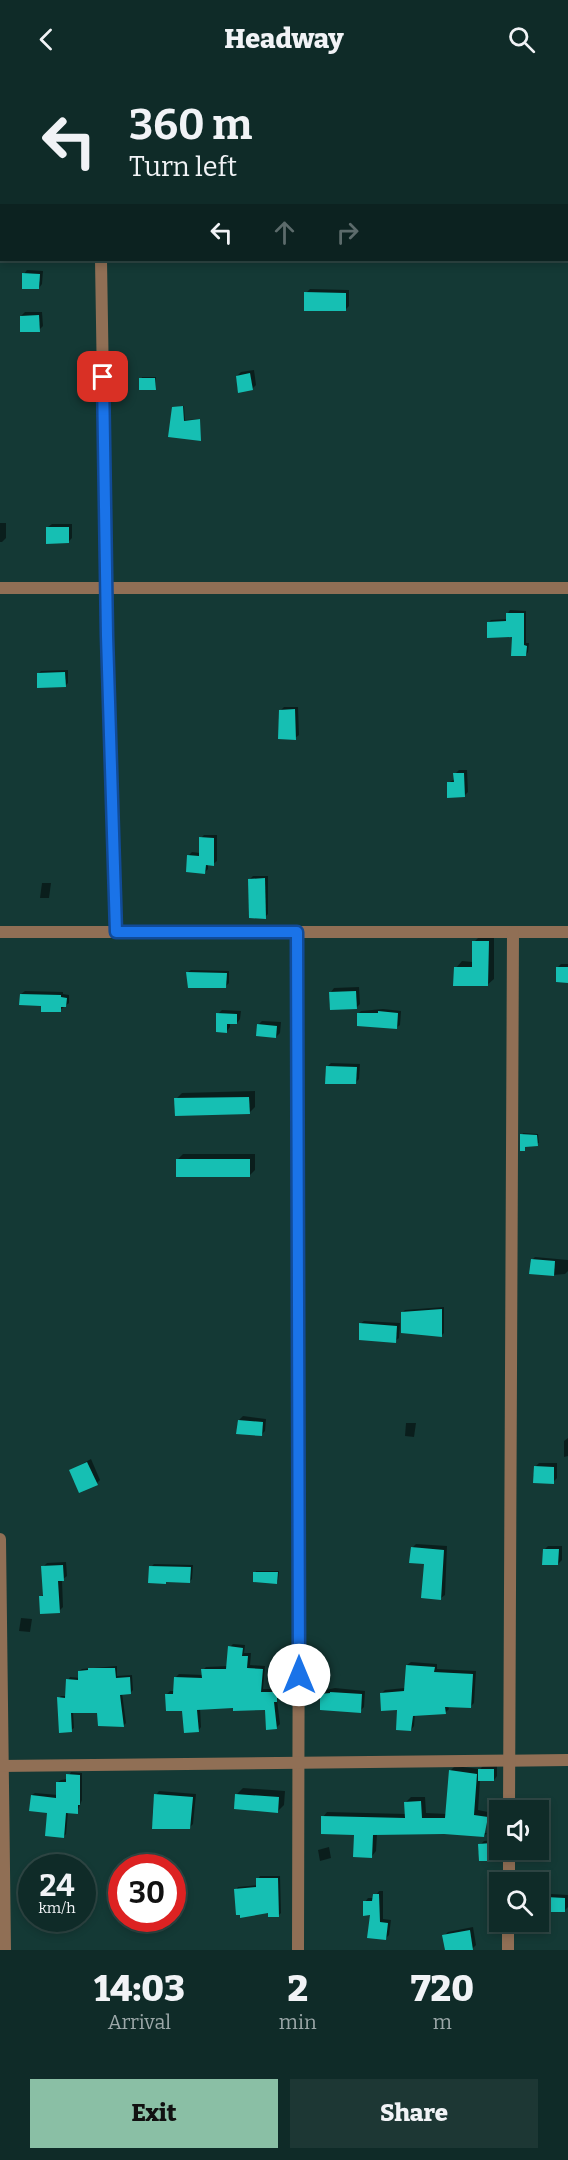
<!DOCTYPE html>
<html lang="en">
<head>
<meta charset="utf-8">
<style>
  body { margin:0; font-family:Bitter,serif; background:#1d3734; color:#f1f3f6; height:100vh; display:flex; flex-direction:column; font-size:22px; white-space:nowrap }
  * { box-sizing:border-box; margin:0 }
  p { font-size:20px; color:#9ba7a8 }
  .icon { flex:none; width:33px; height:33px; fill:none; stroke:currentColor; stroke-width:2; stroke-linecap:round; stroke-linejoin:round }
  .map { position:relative; height:1872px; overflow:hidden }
  .sheet { display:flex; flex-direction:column; background:#0f2b28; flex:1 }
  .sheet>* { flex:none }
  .top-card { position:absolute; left:0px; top:0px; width:568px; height:183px; box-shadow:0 3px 9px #0003,0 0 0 2px #2f4745; background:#0f2b28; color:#f1f3f6; overflow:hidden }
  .fabs { position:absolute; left:489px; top:1722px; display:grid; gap:12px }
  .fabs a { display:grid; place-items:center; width:60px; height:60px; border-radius:0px; background:#0f2b28; box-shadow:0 3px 9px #0003,0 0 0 2px #2f4745; font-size:30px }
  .speed { position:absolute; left:18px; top:1776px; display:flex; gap:12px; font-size:30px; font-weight:700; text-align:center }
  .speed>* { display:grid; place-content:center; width:78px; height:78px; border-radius:50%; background:#0f2b28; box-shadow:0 3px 9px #0003,0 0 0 2px #2f4745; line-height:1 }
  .speed small { font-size:15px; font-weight:400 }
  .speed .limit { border:9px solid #d22; background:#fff; color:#111 }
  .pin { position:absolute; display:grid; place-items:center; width:51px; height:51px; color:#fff; margin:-26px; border-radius:12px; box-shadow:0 3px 9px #0006 }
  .me { position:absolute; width:66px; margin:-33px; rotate:0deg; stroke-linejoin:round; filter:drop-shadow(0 0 4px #0008) }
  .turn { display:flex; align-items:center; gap:21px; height:126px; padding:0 30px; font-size:27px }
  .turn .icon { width:78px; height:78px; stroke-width:2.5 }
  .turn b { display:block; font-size:42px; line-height:51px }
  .lanes { display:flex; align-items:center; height:57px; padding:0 30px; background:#0003; justify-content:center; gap:30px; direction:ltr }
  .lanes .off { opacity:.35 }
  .eta { display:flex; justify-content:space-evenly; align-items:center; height:102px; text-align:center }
  .eta b { font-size:36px; font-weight:800; line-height:42px }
  .button { display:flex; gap:12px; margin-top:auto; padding:12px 30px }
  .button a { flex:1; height:69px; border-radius:0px; background:#8abfa5; color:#111; font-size:24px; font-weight:800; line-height:69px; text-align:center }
  .button a+a { background:#1d3734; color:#f1f3f6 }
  header { display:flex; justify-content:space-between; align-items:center; height:78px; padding:0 30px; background:#0f2b28; font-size:27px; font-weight:800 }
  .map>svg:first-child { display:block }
</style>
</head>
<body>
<header><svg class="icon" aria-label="back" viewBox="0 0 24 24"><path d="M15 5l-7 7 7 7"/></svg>Headway<svg class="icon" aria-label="search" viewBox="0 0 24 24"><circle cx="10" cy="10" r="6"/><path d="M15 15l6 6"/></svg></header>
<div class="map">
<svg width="568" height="1872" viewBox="0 0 568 1872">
  <rect width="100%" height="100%" fill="#143935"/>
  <!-- shadow -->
  <g fill="#0007">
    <path d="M 27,192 L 43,193 L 42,206 L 39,210 L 24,196 Z"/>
    <path d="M 310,211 L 349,212 L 349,228 L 345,232 L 306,215 Z"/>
    <path d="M 25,234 L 42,234 L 43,248 L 39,252 L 21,238 Z"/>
    <path d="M 254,292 L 256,307 L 252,311 L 237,298 L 241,294 Z"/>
    <path d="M 142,299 L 156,299 L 156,309 L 155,310 L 141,301 Z"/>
    <path d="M 184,328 L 185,342 L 200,341 L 200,361 L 170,358 L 173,330 Z"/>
    <path d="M 0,445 L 6,445 L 6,460 L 2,464 L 0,464 Z"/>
    <path d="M 52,446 L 72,446 L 72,460 L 68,464 L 48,449 Z"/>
    <path d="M 510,532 L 526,533 L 526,565 L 529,565 L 528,574 L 526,577 L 513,558 L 488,545 L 491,542 L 508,541 L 508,535 Z"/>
    <path d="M 68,592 L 68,605 L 65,608 L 38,596 L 41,593 Z"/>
    <path d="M 284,629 L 298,629 L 299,657 L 295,660 L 280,633 Z"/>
    <path d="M 459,692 L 467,692 L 468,714 L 464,718 L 448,705 L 455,701 L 455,696 Z"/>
    <path d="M 204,757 L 217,757 L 217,783 L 213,786 L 208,786 L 208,791 L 205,794 L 189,777 L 192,774 L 200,775 L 201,760 Z"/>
    <path d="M 253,798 L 268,798 L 268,836 L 265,839 L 250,801 Z"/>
    <path d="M 42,805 L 51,805 L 49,820 L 40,820 Z"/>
    <path d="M 480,858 L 494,858 L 494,901 L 487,907 L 456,890 L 462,883 L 473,884 L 474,864 Z"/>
    <path d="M 561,886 L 568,886 L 568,903 L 557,890 Z"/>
    <path d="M 191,892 L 229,893 L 229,905 L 226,908 L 188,894 Z"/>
    <path d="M 359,909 L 360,926 L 356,930 L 331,914 L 334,910 Z"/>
    <path d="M 25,913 L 63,914 L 63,916 L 69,917 L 69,925 L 60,932 L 21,916 Z"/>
    <path d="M 383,931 L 401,933 L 400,947 L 396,950 L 358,936 L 361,933 Z"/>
    <path d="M 222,932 L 241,933 L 240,941 L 237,945 L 230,945 L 230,949 L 227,953 L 218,936 Z"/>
    <path d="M 262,943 L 281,944 L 280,955 L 276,959 L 258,947 Z"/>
    <path d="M 331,985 L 360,986 L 359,1001 L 355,1005 L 327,989 Z"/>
    <path d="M 255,1013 L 255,1029 L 249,1035 L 176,1021 L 182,1015 Z"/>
    <path d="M 523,1055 L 538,1056 L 539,1065 L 526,1067 L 524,1071 L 522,1057 Z"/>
    <path d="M 183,1076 L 255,1076 L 255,1092 L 249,1098 L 177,1082 Z"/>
    <path d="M 535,1179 L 568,1182 L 568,1193 L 565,1196 L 553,1197 L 532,1182 Z"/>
    <path d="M 444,1229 L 444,1255 L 442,1257 L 403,1234 L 405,1232 Z"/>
    <path d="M 364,1243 L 400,1245 L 399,1260 L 395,1263 L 360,1246 Z"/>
    <path d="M 243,1338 L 266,1341 L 265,1353 L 261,1357 L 239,1342 Z"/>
    <path d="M 406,1345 L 416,1345 L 414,1359 L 405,1358 Z"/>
    <path d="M 568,1360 L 568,1378 L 564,1379 L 564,1363 Z"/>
    <path d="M 91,1381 L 100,1402 L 97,1405 L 71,1392 Z"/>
    <path d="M 539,1385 L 557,1385 L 557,1400 L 553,1404 L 535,1389 Z"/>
    <path d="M 416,1466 L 447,1468 L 445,1517 L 441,1520 L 426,1484 L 412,1470 Z"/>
    <path d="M 548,1468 L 562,1468 L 562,1482 L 558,1486 L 544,1472 Z"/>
    <path d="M 66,1484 L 67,1498 L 62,1502 L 63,1529 L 59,1533 L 41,1519 L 44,1516 L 43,1489 L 47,1485 Z"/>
    <path d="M 154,1486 L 193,1487 L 192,1501 L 189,1504 L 168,1502 L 165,1505 L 151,1489 Z"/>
    <path d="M 256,1493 L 279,1493 L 278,1503 L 277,1505 L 255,1495 Z"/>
    <path d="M 21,1540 L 32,1541 L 30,1554 L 19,1553 Z"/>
    <path d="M 233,1566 L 245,1567 L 244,1575 L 251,1575 L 250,1587 L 265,1588 L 263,1611 L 280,1611 L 280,1619 L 277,1622 L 280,1646 L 276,1650 L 266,1631 L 235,1629 L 200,1630 L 201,1649 L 198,1653 L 184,1631 L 166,1617 L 170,1613 L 175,1613 L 175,1600 L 179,1596 L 203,1597 L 203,1592 L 206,1589 L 228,1588 L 230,1569 Z"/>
    <path d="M 411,1584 L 437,1586 L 437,1591 L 476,1593 L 474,1625 L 470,1629 L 448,1628 L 449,1631 L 445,1635 L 415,1636 L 414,1648 L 411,1652 L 399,1630 L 382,1615 L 385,1612 L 405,1610 L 407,1587 Z"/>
    <path d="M 117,1588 L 117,1598 L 132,1597 L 133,1612 L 130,1615 L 122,1615 L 126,1645 L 124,1647 L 99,1633 L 73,1633 L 74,1650 L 71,1652 L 59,1620 L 61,1618 L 67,1618 L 68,1602 L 70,1599 L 80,1600 L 79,1593 L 82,1591 Z"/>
    <path d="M 335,1610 L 365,1613 L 364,1629 L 360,1633 L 321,1616 L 325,1612 Z"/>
    <path d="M 455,1688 L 480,1691 L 483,1688 L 497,1688 L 497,1698 L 494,1702 L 480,1702 L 478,1732 L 488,1734 L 484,1755 L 487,1755 L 484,1758 L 444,1755 L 377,1756 L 376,1773 L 372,1778 L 356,1755 L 323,1739 L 327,1734 L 406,1736 L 406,1724 L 411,1719 L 425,1719 L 426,1735 L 447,1736 L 450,1693 Z"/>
    <path d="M 71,1694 L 82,1695 L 82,1722 L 77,1734 L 68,1734 L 66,1756 L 64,1758 L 49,1734 L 32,1717 L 35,1715 L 58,1717 L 58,1704 L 61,1702 L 67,1701 Z"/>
    <path d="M 243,1710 L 285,1713 L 284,1727 L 278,1733 L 237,1716 Z"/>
    <path d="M 159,1713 L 196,1716 L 193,1746 L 190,1749 L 156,1717 Z"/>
    <path d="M 495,1762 L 496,1777 L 492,1781 L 480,1767 L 484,1763 Z"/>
    <path d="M 329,1769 L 331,1780 L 320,1783 L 318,1772 Z"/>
    <path d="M 260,1798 L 280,1798 L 281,1835 L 279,1837 L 236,1812 L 238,1809 L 258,1807 L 258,1801 Z"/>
    <path d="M 379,1813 L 383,1813 L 383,1841 L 391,1842 L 389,1857 L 385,1861 L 365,1824 L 368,1820 L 374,1820 Z"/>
    <path d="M 551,1816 L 568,1817 L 568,1829 L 564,1833 L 547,1820 Z"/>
    <path d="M 473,1849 L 476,1867 L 472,1871 L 447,1872 L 444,1858 L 448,1854 Z"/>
  </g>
  <!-- building -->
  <g fill="#16bfb3">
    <path d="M 22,195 L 40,196 L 39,211 L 22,211 Z"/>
    <path d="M 304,214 L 346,215 L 346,233 L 304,233 Z"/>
    <path d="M 39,237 L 40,254 L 20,254 L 20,238 Z"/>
    <path d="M 250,295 L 253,312 L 238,315 L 236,298 Z"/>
    <path d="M 139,300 L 155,300 L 156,312 L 139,312 Z"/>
    <path d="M 183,328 L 184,343 L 200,341 L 201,363 L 168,359 L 172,329 Z"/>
    <path d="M 46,449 L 69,449 L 69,465 L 46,466 Z"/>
    <path d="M 506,535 L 524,535 L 524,567 L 527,568 L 526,578 L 511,578 L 512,559 L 487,560 L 487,544 L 506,543 Z"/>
    <path d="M 65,594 L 66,609 L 37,610 L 37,595 Z"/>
    <path d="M 295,631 L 296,662 L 278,661 L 279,632 Z"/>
    <path d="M 453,695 L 464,695 L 465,719 L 447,720 L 447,704 L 454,704 Z"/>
    <path d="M 199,759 L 214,760 L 214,788 L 206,787 L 205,796 L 186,794 L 187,777 L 199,778 Z"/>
    <path d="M 265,800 L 266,841 L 249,840 L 248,801 Z"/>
    <path d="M 472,863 L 489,863 L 488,908 L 453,908 L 454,889 L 472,889 Z"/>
    <path d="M 556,889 L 568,889 L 568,905 L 556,904 Z"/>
    <path d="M 186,894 L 227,895 L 226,910 L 188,910 Z"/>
    <path d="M 356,913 L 357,931 L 330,932 L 329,914 Z"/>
    <path d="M 20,916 L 61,917 L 61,919 L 67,920 L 66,929 L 61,929 L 61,934 L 41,934 L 41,928 L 19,927 Z"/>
    <path d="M 378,933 L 398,935 L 397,951 L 357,948 L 357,935 L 378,935 Z"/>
    <path d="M 216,935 L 237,936 L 237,946 L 227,946 L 227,955 L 216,954 Z"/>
    <path d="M 257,946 L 277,948 L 276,960 L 256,958 Z"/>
    <path d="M 326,988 L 357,989 L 356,1006 L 325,1006 Z"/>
    <path d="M 249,1019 L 250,1036 L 175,1038 L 174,1020 Z"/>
    <path d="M 520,1056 L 537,1057 L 538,1068 L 525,1069 L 525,1073 L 520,1073 Z"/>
    <rect x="176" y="1081" width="74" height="18"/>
    <path d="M 531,1181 L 555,1183 L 554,1198 L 529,1196 Z"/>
    <path d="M 442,1231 L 442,1259 L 401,1255 L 401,1234 Z"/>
    <path d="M 359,1245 L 397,1248 L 396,1265 L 359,1262 Z"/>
    <path d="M 238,1342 L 263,1344 L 262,1358 L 236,1356 Z"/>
    <path d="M 87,1384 L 98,1407 L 79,1415 L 69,1392 Z"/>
    <path d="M 534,1388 L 554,1389 L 554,1406 L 533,1405 Z"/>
    <path d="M 411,1469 L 444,1472 L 441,1522 L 421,1520 L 424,1486 L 409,1485 Z"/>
    <path d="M 543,1471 L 559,1471 L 558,1487 L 542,1487 Z"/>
    <path d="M 63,1487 L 64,1503 L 58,1503 L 60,1535 L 40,1536 L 39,1518 L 43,1518 L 41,1488 Z"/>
    <path d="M 149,1488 L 191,1489 L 190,1505 L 166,1504 L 166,1506 L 148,1505 Z"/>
    <path d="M 253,1494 L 278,1494 L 277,1506 L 253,1504 Z"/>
    <path d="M 228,1568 L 243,1570 L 242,1578 L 248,1578 L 247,1590 L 263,1591 L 261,1614 L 277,1614 L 277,1624 L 274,1624 L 277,1651 L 266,1652 L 265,1632 L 233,1633 L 233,1630 L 197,1632 L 199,1654 L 184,1655 L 182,1633 L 166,1633 L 165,1616 L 173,1616 L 174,1599 L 202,1600 L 201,1591 L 226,1591 Z"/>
    <path d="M 406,1587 L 435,1589 L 434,1594 L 473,1596 L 471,1630 L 445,1629 L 446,1636 L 413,1638 L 411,1653 L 396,1652 L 397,1632 L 381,1633 L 380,1615 L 404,1613 Z"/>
    <path d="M 88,1590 L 115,1590 L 116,1600 L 130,1599 L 131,1616 L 120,1617 L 124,1649 L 98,1648 L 97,1635 L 71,1635 L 72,1654 L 59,1655 L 57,1619 L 65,1620 L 66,1601 L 78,1602 L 78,1593 L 88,1592 Z"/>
    <path d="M 330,1614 L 362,1616 L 361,1635 L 320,1632 L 320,1616 L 330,1615 Z"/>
    <rect x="478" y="1691" width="16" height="12"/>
    <path d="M 449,1692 L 477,1696 L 474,1737 L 488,1739 L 484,1759 L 444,1756 L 373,1757 L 372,1780 L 353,1779 L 354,1757 L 321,1756 L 321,1738 L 405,1740 L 404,1724 L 421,1723 L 422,1740 L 445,1740 Z"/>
    <path d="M 66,1696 L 80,1697 L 80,1727 L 78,1727 L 78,1736 L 66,1735 L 64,1760 L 45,1758 L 47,1735 L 29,1733 L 31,1717 L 56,1720 L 56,1704 L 66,1704 Z"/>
    <path d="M 154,1716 L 193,1719 L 190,1751 L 152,1751 Z"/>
    <path d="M 235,1716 L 279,1719 L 278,1735 L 234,1731 Z"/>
    <path d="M 492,1765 L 492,1783 L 479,1783 L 478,1766 Z"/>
    <path d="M 256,1800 L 278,1800 L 279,1839 L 268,1839 L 268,1835 L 240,1840 L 240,1837 L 236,1837 L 234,1811 L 256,1809 Z"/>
    <path d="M 373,1816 L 379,1816 L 380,1844 L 388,1845 L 386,1862 L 367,1860 L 370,1837 L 363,1838 L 363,1823 L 372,1823 Z"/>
    <path d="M 546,1819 L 565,1820 L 565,1834 L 545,1834 Z"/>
    <path d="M 470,1852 L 473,1872 L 445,1872 L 442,1857 Z"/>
  </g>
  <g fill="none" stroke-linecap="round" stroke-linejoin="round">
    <!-- minor -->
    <g stroke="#906f55" stroke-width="12">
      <path d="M 99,0 L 99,2"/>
      <path d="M 101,182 L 107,558 L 116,854"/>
      <path d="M 0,510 L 568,510"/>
      <path d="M 0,854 L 568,854"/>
      <path d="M 297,854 L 299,1443 L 298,1872"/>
      <path d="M 0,1461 L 5,1872"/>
      <path d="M 0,1688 L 568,1682"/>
      <path d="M 509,1732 L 513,854"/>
      <path d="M 509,1804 L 509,1772"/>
      <path d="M 508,1872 L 508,1844"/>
    </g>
  </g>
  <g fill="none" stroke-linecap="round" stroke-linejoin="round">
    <defs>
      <path id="route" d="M 103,299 L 107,558 L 116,854 L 297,854 L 299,1597"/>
    </defs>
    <!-- route casing -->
    <use href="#route" stroke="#114b97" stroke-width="15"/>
    <!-- route -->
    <use href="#route" stroke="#1a73e8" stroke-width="10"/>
  </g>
</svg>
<div class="fabs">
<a><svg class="icon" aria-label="sound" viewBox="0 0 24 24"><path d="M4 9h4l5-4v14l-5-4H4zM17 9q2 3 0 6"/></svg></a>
<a><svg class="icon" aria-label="search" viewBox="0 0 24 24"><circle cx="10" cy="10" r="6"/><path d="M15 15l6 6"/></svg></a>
</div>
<div class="speed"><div>24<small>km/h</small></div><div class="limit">30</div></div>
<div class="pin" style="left:103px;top:299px;background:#d93025"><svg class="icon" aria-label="arrive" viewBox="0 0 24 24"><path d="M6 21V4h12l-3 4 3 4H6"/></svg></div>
<svg class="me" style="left:299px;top:1597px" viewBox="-20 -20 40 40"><circle r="19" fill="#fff"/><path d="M0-13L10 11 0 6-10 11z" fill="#1a73e8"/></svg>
<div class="top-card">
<div class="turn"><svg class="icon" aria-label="left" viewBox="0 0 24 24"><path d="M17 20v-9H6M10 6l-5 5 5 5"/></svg><div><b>360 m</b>Turn left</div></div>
<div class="lanes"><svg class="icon" aria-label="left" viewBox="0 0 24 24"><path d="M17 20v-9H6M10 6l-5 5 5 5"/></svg><svg class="icon off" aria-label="ahead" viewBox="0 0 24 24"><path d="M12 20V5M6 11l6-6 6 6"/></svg><svg class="icon off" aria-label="right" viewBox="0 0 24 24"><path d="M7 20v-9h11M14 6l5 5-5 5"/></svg></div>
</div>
</div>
<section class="sheet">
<div class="eta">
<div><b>14:03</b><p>Arrival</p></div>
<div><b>2</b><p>min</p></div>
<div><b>720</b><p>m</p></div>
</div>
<div class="button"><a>Exit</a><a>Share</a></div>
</section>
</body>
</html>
